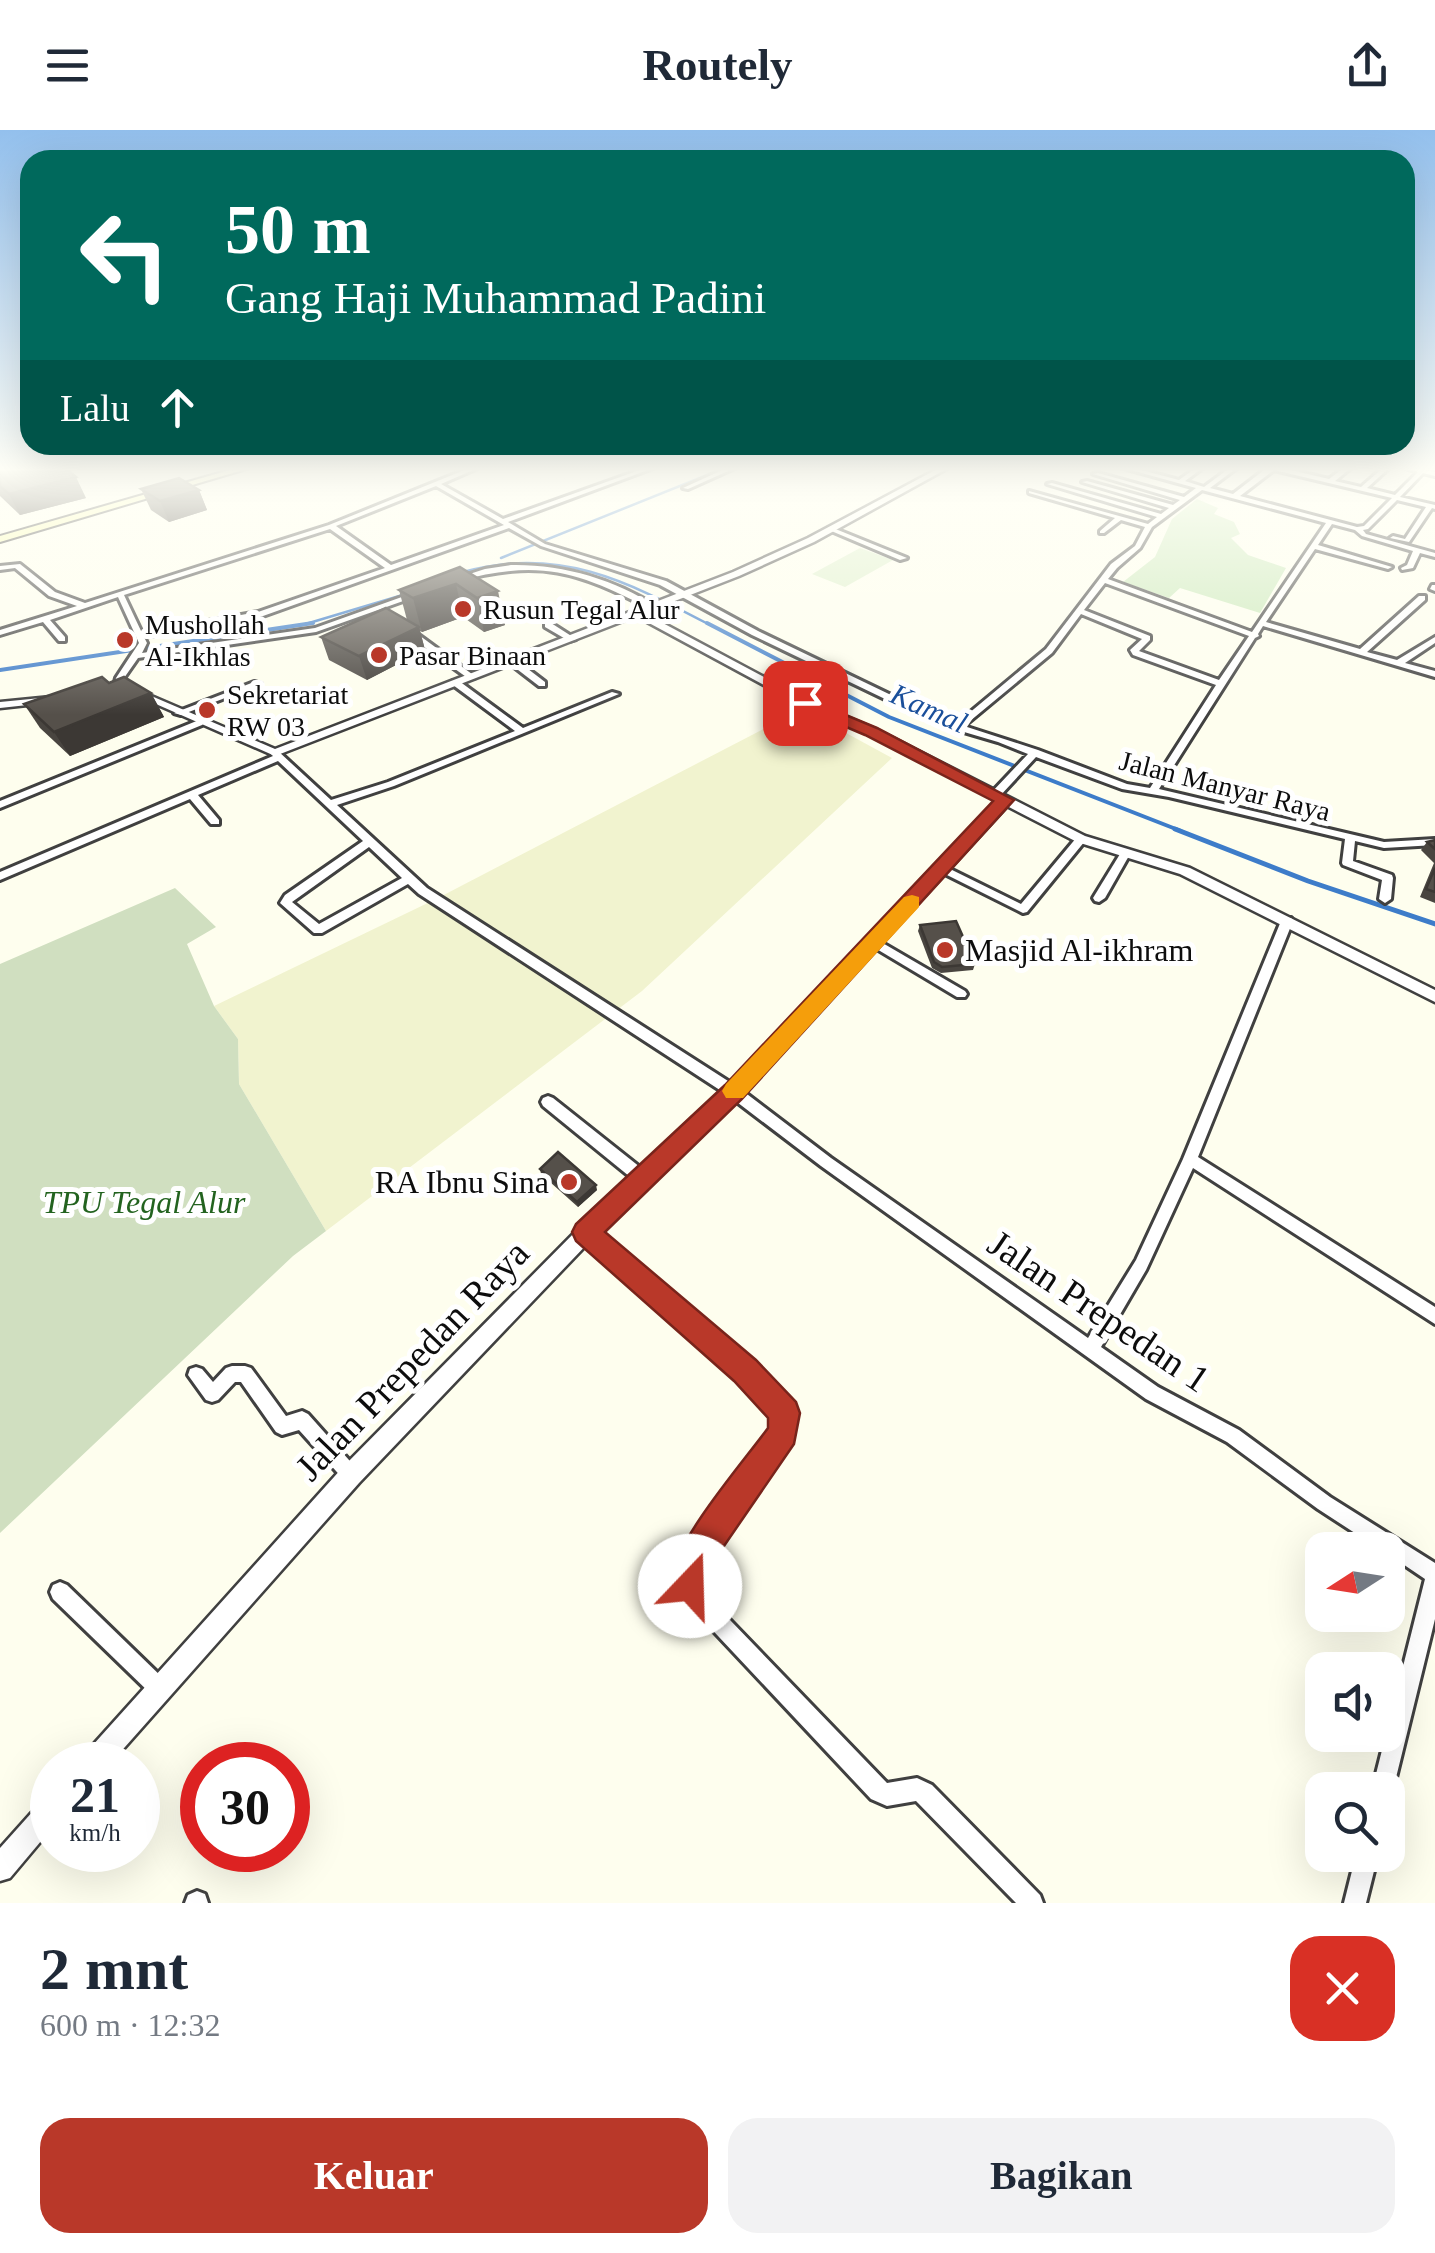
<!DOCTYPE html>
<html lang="id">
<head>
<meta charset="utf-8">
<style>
  body { margin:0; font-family:"Times New Roman",serif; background:#f2f2f3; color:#1f2937; height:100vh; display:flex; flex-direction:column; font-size:38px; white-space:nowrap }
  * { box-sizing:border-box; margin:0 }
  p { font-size:32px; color:#747a83 }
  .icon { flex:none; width:55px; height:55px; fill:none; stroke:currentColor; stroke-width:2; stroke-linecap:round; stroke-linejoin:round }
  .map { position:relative; height:1773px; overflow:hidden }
  .details { display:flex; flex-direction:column; background:#fff; flex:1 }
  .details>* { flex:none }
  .banner { position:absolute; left:20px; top:20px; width:1395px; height:305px; border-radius:30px; box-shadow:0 10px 40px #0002; background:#00695c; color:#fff; overflow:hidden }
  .needle { width:65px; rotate:258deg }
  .buttons { position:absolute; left:1305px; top:1402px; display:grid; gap:20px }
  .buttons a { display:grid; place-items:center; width:100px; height:100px; border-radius:20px; background:#fff; box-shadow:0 10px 40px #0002; font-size:50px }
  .speed { position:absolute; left:30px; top:1612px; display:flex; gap:20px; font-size:50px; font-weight:700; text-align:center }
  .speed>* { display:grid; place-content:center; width:130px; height:130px; border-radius:50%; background:#fff; box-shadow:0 10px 40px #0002; line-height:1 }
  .speed small { font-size:25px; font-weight:400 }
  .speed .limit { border:15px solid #d22; background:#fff; color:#111 }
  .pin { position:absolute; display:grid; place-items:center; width:85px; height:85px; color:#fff; margin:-42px; border-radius:20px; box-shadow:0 5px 15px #0006 }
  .me { position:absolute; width:110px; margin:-55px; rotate:21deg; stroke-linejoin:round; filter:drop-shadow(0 0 8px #0008) }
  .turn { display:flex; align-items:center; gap:35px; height:210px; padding:0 40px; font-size:45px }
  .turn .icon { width:130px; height:130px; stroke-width:2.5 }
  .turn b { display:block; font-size:70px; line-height:85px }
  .then { display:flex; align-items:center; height:95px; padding:0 40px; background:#0003; gap:20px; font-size:38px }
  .round { display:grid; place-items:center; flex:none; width:105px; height:105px; border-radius:30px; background:#f2f2f3 }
  .overview { display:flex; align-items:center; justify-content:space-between; height:170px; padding:0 40px }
  h1 { font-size:60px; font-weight:700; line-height:75px }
  .button { display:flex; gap:20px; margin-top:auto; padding:20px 40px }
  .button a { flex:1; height:115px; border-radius:30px; background:#b93829; color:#fff; font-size:40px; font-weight:700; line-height:115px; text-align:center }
  .button a+a { background:#f2f2f3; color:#1f2937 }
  header { display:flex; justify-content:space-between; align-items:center; height:130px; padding:0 40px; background:#fff; font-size:45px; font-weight:700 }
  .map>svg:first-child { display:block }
</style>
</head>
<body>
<header><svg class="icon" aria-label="menu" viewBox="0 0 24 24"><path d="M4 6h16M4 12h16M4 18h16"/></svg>Routely<svg class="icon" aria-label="share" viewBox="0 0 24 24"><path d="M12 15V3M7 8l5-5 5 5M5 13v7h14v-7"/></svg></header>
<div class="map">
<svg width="1435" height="1773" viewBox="0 0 1435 1773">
  <rect width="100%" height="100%" fill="#fefeee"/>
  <!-- farmland -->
  <path fill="#f1f3cf" d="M 802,579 L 892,628 L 642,861 L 326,1101 L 239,954 L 238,909 L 214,876 L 436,769 Z"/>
  <!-- green -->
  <path fill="#cae8b9" d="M 1197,369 L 1218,378 L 1214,384 L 1234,392 L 1240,404 L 1231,408 L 1248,425 L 1286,438 L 1260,483 L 1180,458 L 1169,468 L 1123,452 L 1155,427 L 1172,389 Z"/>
  <!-- cemetery -->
  <path fill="#d0dfc0" d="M 175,758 L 216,797 L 187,814 L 214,876 L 238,909 L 239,954 L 326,1101 L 293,1126 L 0,1403 L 0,834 Z"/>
  <!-- pitch -->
  <path fill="#ddefca" d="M 860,418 L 893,430 L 845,457 L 812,444 Z"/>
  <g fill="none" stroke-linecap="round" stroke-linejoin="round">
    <!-- stream-far2 -->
    <g stroke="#3d7cc9" stroke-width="2.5">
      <path d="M 501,428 L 727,337"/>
      <path d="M 463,442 C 560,415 628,452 712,496"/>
      <path d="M 299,496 L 406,464"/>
    </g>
    <!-- stream-far1 -->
    <g stroke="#3d7cc9" stroke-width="4">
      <path d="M 707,493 L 889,587 L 1181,701"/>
      <path d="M 0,540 L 313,493"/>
    </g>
    <!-- stream -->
    <path stroke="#3d7cc9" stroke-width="5" d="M 1175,699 L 1308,751 L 1435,794"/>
    <defs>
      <g id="minor">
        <path d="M 472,337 L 480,337 L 441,354 L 503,389 L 648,337 L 656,337 L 508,392 L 545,414 L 666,451 L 758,501 L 943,590 L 956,594 L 1046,519 L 1111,434 L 1135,416 L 1145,397 L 1121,390 L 1104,403 L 1100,403 L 1100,401 L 1115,388 L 1029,363 L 1029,361 L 1148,394 L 1157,387 L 1047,354 L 1052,353 L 1161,384 L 1169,378 L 1082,352 L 1087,351 L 1173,375 L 1180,370 L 1093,344 L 1098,343 L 1184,367 L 1196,358 L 1120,337 L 1130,337 L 1179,350 L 1197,337 L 1204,337 L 1185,351 L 1204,357 L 1231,337 L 1238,337 L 1210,358 L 1233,364 L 1268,337 L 1278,337 L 1329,349 L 1345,337 L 1352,337 L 1335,351 L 1361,357 L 1384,337 L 1390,337 L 1367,358 L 1395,365 L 1418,342 L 1402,337 L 1421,339 L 1429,337 L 1426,340 L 1435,342 L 1435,346 L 1423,343 L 1400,367 L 1435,375 L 1435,379 L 1432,378 L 1409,412 L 1390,408 L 1393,406 L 1405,409 L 1426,377 L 1397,370 L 1368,399 L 1363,400 L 1366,404 L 1435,423 L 1435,427 L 1420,423 L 1413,438 L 1402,440 L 1401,438 L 1407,435 L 1413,421 L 1362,406 L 1355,400 L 1332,394 L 1318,415 L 1392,437 L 1388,439 L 1315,419 L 1266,492 L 1360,519 L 1419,466 L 1425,466 L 1425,470 L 1367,522 L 1397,530 L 1435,507 L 1435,513 L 1405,533 L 1435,541 L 1435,547 L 1263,496 L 1258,504 L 1259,506 L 1255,508 L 1159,659 L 1384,712 L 1435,709 L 1435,715 L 1384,718 L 1355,711 L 1353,731 L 1392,745 L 1393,748 L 1391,769 L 1385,773 L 1379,769 L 1382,750 L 1343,735 L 1342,733 L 1345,709 L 1169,667 L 1122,659 L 1036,627 L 999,667 L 991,667 L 991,663 L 1028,624 L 998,612 L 937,594 L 752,505 L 660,455 L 541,416 L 509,398 L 263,486 L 144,507 L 147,513 L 142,523 L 315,498 L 413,463 L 420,465 L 316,502 L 138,528 L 124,548 L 120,563 L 116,566 L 112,563 L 116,548 L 139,513 L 118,467 L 50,490 L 65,507 L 65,511 L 59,511 L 43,492 L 0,505 L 0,500 L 77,476 L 49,466 L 15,438 L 0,440 L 0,436 L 20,434 L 55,462 L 85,473 L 329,395 ZM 1274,340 L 1392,368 L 1364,396 L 1357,397 L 1240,366 ZM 436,356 L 504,395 L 391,435 L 336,396 ZM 1202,360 L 1326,393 L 1252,502 L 1108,449 L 1117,438 L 1140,418 L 1152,397 ZM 330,399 L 385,438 L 258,482 L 142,503 L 124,465 ZM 1105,453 L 1249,506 L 1219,550 L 1139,521 L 1150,510 L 1150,506 L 1084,480 ZM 1081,484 L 1142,509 L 1130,520 L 1133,525 L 1216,555 L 1150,658 L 1127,654 L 1038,620 L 964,596 L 1052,523 Z"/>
        <path d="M 729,337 L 737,337 L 688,359 L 683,358 Z"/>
        <path d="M 829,398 L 833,398 L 907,428 L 900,430 L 829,400 Z"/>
        <path d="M 511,435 C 562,434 614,449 657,477 L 650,479 C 577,441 540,429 458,451 L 454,449 L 485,439 Z"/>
        <path d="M 1432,455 L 1435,455 L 1435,461 L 1430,459 Z"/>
        <path d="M 545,493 L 551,493 L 576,509 L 569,511 L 545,497 Z"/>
        <path d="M 406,500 L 412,500 L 476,547 L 469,549 L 406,504 Z"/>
        <path d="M 509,529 L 515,529 L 545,552 L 545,556 L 539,556 L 509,533 Z"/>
        <path d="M 453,551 L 459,551 L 523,598 L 612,562 L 619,564 L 394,656 L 337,675 L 427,758 L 739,958 L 831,1028 L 1088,1208 L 1136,1130 L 1183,1029 L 1281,791 L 1283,788 L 1291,788 L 1293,791 L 1198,1027 L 1435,1177 L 1435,1194 L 1193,1038 L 1146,1140 L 1101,1217 L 1158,1257 L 1239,1300 L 1330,1367 L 1435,1433 L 1435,1489 L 1391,1668 L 1388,1669 L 1388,1660 L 1372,1660 L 1425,1449 L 1388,1424 L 1388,1420 L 1381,1420 L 1318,1379 L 1227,1312 L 1146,1269 L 821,1036 L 729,966 L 419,764 L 408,754 L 322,803 L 314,803 L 280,773 L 285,765 L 363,711 L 278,631 L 198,665 L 219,690 L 219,694 L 211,694 L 190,669 L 0,750 L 0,742 L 273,626 L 270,623 L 272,621 L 278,621 L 331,670 L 388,652 L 515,601 L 453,555 ZM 369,717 L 402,748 L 319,794 L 292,772 Z"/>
        <path d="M 254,552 L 261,554 L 181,585 L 174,583 Z"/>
        <path d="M 199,590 L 204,593 L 202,595 L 0,678 L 0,671 Z"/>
        <path d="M 1081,706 L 1085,707 L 1085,711 L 1027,782 L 1023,783 L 937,740 L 942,736 L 946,737 L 1021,774 L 1077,707 Z"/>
        <path d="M 1125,721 L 1130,724 L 1105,768 L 1099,772 L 1095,771 L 1093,768 L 1120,724 Z"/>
        <path d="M 874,808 L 965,861 L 967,864 L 965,867 L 957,867 L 870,815 L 868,812 Z"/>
        <path d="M 548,966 L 553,968 L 650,1045 L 652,1050 L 650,1055 L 645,1056 L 640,1055 L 543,976 L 541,972 L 543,968 Z"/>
        <path d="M 586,1096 L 591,1098 L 751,1235 L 791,1277 L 794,1283 L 789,1309 L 700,1440 L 699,1445 L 703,1462 L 887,1653 L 917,1648 L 932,1655 L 1040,1765 L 1043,1773 L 1016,1773 L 916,1671 L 887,1676 L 871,1669 L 688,1474 L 679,1445 L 686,1427 L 775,1300 L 776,1286 L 739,1247 L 581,1108 L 578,1103 L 581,1098 Z"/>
        <path d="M 232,1236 L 245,1236 L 251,1238 L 286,1286 L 302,1281 L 308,1284 L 357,1339 L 360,1345 L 357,1351 L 351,1354 L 345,1351 L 299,1300 L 282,1305 L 276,1302 L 241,1252 L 235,1252 L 218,1270 L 212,1272 L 206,1270 L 188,1245 L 190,1239 L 196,1237 L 202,1239 L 213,1252 L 226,1238 Z"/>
        <path d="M 60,1452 L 67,1455 L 167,1552 L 170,1559 L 167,1566 L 160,1569 L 153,1566 L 53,1469 L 50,1462 L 53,1455 Z"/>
        <path d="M 1356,1725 L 1378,1725 L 1366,1773 L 1344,1773 Z"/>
        <path d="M 197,1761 L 205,1764 L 208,1773 L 185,1773 L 188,1765 Z"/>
      </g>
      <g id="tertiary">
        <path d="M 941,337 L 950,337 L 814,412 L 739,446 L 644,483 L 809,571 L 875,599 L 1085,706 L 1190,738 L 1435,860 L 1435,872 L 1180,744 L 1077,712 L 1007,676 L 740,967 L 592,1109 L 359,1353 L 109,1635 L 79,1635 L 83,1626 L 343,1337 L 580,1097 L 728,957 L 998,671 L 867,603 L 801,575 L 636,486 L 275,626 L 133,564 L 142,562 L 275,619 L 733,442 L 808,408 Z"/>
        <path d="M 51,567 L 55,568 L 55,572 L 0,578 L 0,572 Z"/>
        <path d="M 52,1666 L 52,1698 L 10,1748 L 0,1751 L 0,1718 L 43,1670 Z"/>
      </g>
      <path id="secondary" d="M 240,337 L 253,337 L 0,412 L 0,406 Z"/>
    </defs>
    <!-- minor casing -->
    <use href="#minor" stroke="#404040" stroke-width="6"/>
    <!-- tertiary casing -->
    <use href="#tertiary" stroke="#404040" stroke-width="5"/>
    <!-- secondary casing -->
    <use href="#secondary" stroke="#2f2f2f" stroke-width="4"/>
    <!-- minor -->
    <use href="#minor" fill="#fff" fill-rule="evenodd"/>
    <!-- tertiary -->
    <use href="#tertiary" fill="#fff" fill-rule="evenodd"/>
    <!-- secondary -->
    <use href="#secondary" fill="#f9fcab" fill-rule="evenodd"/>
  </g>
  <!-- wall -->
  <g fill="#494540">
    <path d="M 0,337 L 86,368 L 20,385 L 0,366 Z"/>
    <path d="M 141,359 L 199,360 L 207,380 L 169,392 L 151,380 Z"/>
    <path d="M 460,437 L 505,495 L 484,502 L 463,487 L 422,502 L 420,501 L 425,520 L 367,550 L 329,530 L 321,507 L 407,490 L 399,460 Z"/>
    <path d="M 109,553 L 151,563 L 164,587 L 70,626 L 40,598 L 24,574 Z"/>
    <path d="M 1435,710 L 1435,773 L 1420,767 L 1434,733 L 1421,720 L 1427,712 Z"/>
    <path d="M 920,795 L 975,834 L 973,840 L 941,843 L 932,838 L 918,801 Z"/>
    <path d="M 540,1039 L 597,1060 L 578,1077 L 541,1044 Z"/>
  </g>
  <!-- shaded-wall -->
  <g fill="#3c3834">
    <path d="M 76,347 L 86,368 L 20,385 L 9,364 Z"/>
    <path d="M 199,360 L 207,380 L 169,392 L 160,371 Z"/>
    <path d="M 456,454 L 463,487 L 422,502 L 413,468 Z"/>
    <path d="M 498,461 L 505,495 L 484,502 L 477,468 Z"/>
    <path d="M 419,497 L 425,520 L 367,550 L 359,526 Z"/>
    <path d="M 151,563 L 164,587 L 70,626 L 54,602 Z"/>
    <path d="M 596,1055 L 597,1060 L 578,1077 L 577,1072 Z"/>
  </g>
  <!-- building -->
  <g fill="#55504a" stroke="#3c3834" stroke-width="2.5">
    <path d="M 0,337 L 64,337 L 76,347 L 9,364 L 0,356 Z"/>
    <path d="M 179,348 L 199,360 L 160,371 L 141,359 Z"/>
    <path d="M 460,437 L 498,461 L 477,468 L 456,454 L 413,468 L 399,460 Z"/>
    <path d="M 386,478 L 419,497 L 359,526 L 321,507 Z"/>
    <path d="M 102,547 L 109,553 L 124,547 L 151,563 L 54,602 L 24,574 Z"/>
    <path d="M 1435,710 L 1435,719 L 1427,712 Z"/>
    <path d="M 1435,738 L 1435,762 L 1426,759 Z"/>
    <path d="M 956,791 L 975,834 L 942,837 L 934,832 L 920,795 Z"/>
    <path d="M 558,1022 L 596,1055 L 577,1072 L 540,1039 Z"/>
  </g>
  <!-- sky -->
  <linearGradient id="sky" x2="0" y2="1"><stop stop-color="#93c0ed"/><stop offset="0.58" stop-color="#fffff7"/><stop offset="1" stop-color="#fffff7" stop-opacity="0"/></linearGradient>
  <rect width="1435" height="585" fill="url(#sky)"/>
  <!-- route -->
  <path fill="#b93829" stroke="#78241b" stroke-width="2.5" d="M 799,570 L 810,570 L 877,598 L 1014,670 L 742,969 L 605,1102 L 756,1230 L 796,1272 L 800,1283 L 794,1314 L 713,1432 L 702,1468 L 690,1473 L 677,1468 C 675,1461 670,1453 672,1445 C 679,1406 743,1332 768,1298 L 768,1288 L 734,1251 L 576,1111 L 572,1102 L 576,1094 L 725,955 L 993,671 L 865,605 L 799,577 Z"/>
  <!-- slow -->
  <path fill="#f59e0b" d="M 912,765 L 919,767 L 919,777 L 743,968 L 726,968 L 722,961 L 726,954 L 904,767 Z"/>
  <!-- markers -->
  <g fill="#b93829" stroke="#fff" stroke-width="4">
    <circle cx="463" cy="479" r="10"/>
    <circle cx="125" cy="510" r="10"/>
    <circle cx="379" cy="525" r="10"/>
    <circle cx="207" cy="580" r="10"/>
    <circle cx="945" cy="820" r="10"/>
    <circle cx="569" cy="1052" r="10"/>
  </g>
  <g text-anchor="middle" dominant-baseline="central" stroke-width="10" stroke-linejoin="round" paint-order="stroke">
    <!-- far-poi labels -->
    <g font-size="28" fill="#0d0d0d" stroke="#fff" text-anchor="start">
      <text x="483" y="479">Rusun Tegal Alur</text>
      <text x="145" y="494">Mushollah<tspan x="145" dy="32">Al-Ikhlas</tspan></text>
      <text x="399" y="525">Pasar Binaan</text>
      <text x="227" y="564">Sekretariat<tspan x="227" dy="32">RW 03</tspan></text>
    </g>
    <!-- far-street labels -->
    <g font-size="28" fill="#0d0d0d" stroke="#fff">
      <text transform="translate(1225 656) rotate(14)">Jalan Manyar Raya</text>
    </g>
    <!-- far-water labels -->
    <g font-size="30" font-style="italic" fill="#1a4f9b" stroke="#fff">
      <text transform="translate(929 578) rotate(24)">Kamal</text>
    </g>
    <!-- poi labels -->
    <g font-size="32" fill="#0d0d0d" stroke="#fff" text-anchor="start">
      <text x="965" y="820">Masjid Al-ikhram</text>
      <text x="549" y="1052" text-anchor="end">RA Ibnu Sina</text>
    </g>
    <!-- park labels -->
    <g font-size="32" font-style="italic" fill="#23631f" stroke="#fff">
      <text x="144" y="1072">TPU Tegal Alur</text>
    </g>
    <!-- near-street labels -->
    <g font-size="38" fill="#0d0d0d" stroke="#fff">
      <text transform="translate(1099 1181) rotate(34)">Jalan Prepedan 1</text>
      <text transform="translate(412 1230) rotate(-46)">Jalan Prepedan Raya</text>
    </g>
  </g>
</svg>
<div class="buttons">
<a><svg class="needle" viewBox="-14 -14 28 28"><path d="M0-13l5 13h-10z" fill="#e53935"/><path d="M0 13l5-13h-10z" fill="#747a83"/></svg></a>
<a><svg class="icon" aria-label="sound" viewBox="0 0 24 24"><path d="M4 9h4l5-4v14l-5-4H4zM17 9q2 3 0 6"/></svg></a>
<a><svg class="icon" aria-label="search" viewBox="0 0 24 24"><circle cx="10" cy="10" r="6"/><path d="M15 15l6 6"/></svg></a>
</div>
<div class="speed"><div>21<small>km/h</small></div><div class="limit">30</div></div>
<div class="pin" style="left:805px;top:573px;background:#d93025"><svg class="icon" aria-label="arrive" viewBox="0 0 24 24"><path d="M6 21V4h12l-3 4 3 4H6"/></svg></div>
<svg class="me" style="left:690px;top:1456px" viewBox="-20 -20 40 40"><circle r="19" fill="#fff"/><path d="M0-13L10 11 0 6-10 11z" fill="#b93829"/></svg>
<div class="banner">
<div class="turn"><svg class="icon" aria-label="left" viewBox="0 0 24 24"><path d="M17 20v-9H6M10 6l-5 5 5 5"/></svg><div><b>50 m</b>Gang Haji Muhammad Padini</div></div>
<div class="then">Lalu<svg class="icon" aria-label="ahead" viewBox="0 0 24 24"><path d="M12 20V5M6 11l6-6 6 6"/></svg></div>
</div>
</div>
<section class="details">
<div class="overview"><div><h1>2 mnt</h1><p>600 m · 12:32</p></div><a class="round" style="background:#d93025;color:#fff"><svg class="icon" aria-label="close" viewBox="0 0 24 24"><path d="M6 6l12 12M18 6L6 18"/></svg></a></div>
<div class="button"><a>Keluar</a><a>Bagikan</a></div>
</section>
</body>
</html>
